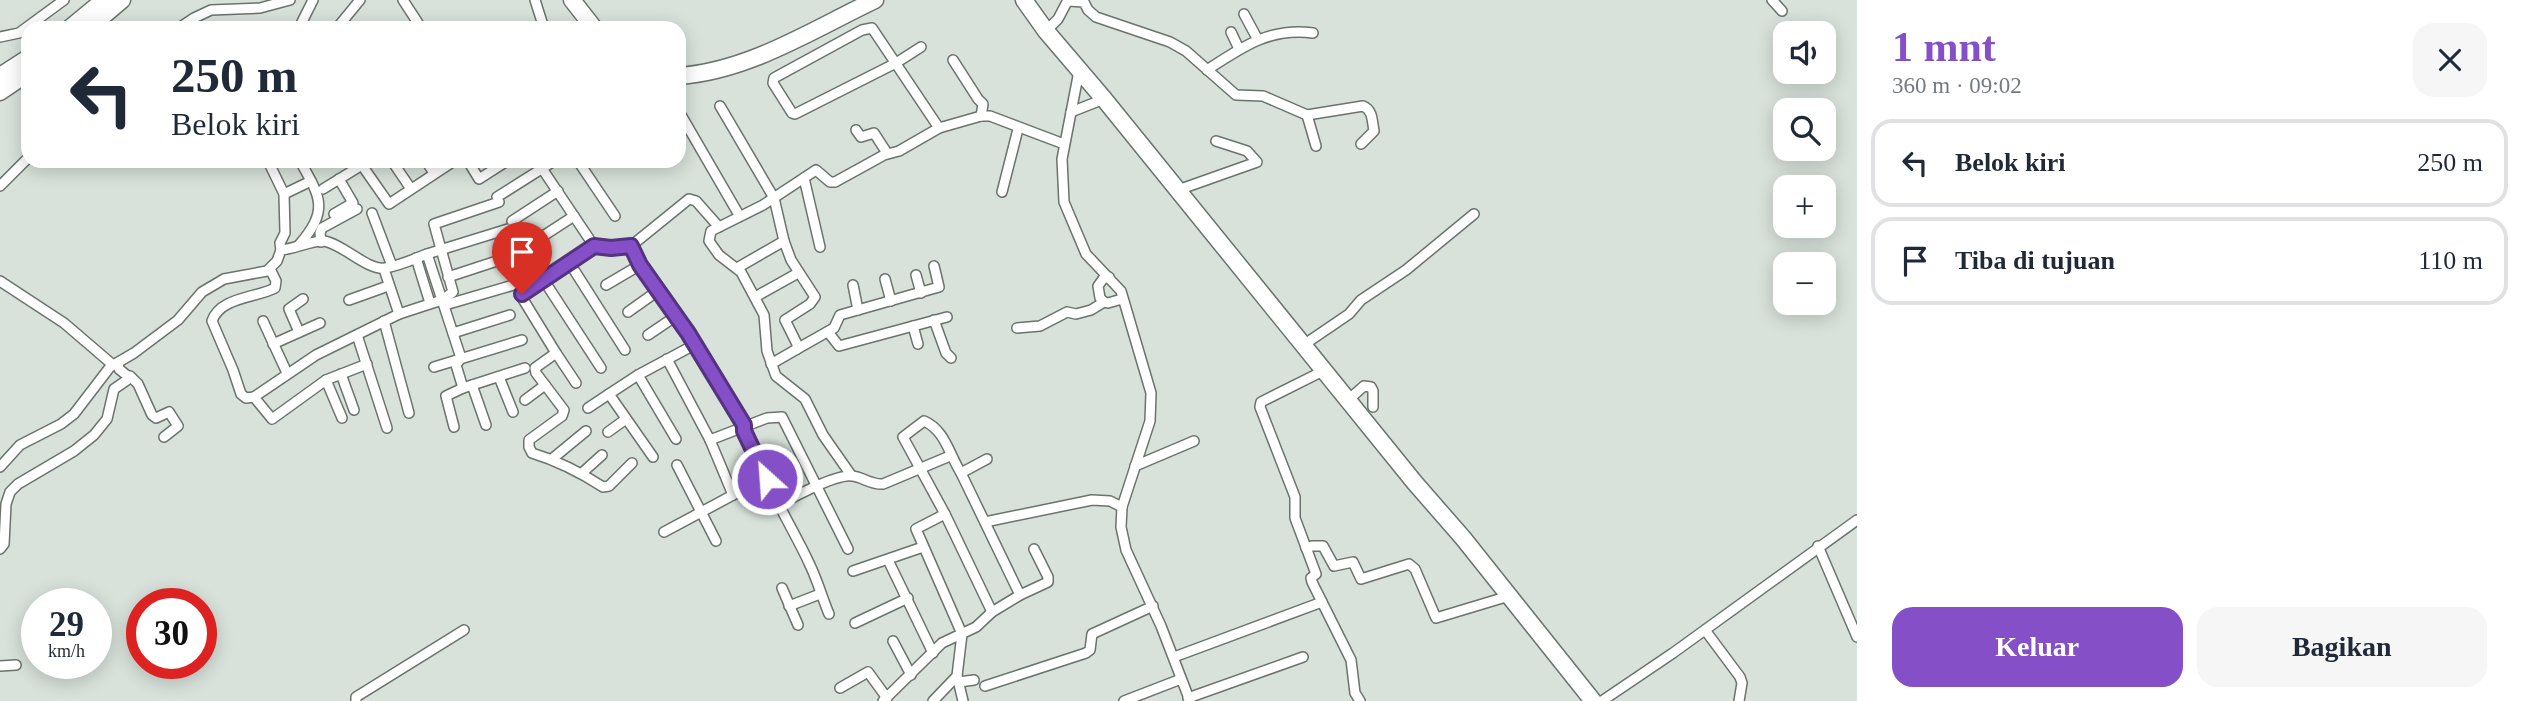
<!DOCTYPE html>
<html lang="id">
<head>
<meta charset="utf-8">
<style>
  body { margin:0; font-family:"Times New Roman",serif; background:#f6f6f7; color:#1f2937; height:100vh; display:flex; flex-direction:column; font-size:26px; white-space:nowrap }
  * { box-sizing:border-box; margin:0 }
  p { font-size:23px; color:#747a83 }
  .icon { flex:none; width:38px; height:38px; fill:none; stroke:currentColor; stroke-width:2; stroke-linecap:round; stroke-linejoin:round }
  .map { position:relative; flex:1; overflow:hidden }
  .side { display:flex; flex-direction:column; background:#fff; width:665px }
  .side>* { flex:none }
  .hud { position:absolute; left:21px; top:21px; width:665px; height:147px; border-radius:21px; box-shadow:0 4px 18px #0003; background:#fff; color:#1f2937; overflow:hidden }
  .tools { position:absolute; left:1773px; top:21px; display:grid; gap:14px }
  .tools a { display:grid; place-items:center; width:63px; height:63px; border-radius:14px; background:#fff; box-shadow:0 4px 18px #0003; font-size:35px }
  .speed { position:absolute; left:21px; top:588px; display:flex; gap:14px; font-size:35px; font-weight:700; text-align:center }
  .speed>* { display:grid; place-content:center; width:91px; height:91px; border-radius:50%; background:#fff; box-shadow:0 4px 18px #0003; line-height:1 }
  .speed small { font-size:18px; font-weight:400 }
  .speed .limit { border:10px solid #d22; background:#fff; color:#111 }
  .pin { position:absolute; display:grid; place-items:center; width:60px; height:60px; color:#fff; margin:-72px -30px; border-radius:50% 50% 50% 0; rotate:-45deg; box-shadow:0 0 7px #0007 }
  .pin .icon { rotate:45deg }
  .me { position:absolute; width:77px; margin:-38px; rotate:334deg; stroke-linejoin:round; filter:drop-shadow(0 0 5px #0008) }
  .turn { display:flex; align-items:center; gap:24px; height:147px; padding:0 35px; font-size:32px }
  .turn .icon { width:91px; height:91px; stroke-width:2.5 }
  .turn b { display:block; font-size:49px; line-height:60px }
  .round { display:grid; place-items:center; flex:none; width:74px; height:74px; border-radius:21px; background:#f6f6f7 }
  .summary { display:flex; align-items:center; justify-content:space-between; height:119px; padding:0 35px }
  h1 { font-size:42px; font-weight:800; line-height:52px; color:#854fc7 }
  .primary-button { display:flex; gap:14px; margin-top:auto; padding:14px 35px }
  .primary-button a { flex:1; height:80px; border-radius:21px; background:#854fc7; color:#fff; font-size:28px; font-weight:800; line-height:80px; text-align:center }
  .primary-button a+a { background:#f6f6f7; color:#1f2937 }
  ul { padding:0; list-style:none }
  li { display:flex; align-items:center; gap:21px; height:88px; margin:0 14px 10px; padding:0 21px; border:4px solid #e0e1e3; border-radius:21px }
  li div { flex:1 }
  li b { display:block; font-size:26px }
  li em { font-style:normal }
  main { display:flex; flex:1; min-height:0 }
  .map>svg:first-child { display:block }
</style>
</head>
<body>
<main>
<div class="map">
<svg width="1857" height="701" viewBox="0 0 1857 701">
  <rect width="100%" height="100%" fill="#d8e2da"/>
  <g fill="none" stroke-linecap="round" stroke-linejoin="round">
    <defs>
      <g id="street">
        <path d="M 403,0 L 418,23"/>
        <path d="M 535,0 L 542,22"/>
        <path d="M 1772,0 L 1782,11"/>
        <path d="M 1068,1 L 1084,2 L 1088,10 L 1096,17 L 1170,42 L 1186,51 L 1236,95 L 1263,96 L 1307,115 L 1363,106 C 1373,110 1372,121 1374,131 L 1361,144"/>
        <path d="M 1244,14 L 1258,40"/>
        <path d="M 179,28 L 194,18 L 211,10 L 260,8 L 290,0"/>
        <path d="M 299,28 L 313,0"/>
        <path d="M 337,28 L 360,0"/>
        <path d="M 1046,31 L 1058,19 L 1068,0"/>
        <path d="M 1231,32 L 1239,49"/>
        <path d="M 0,37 L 19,33 L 64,0"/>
        <path d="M 921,47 L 896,63 L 795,114 L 792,113 L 773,83 L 774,78 L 862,30 L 872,28 L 939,128"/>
        <path d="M 953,60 L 978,99 L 983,104 L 981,116"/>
        <path d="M 1207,70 C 1242,47 1270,27 1313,33"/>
        <path d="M 1079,71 L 1062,159 L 1064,202 L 1086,254 L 1121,291 L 1151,393 L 1150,421 L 1122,507 L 1121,527 L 1126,550 L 1161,626 L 1190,701"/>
        <path d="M 720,106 L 774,198 L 784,241 L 791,260 L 815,297 L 810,304 L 785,320 L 797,344 L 797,349 L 771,364"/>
        <path d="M 1071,112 L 1104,99"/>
        <path d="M 681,115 L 739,215"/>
        <path d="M 1307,115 L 1316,146"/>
        <path d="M 856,130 L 861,137 L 874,133 L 887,153"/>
        <path d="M 268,161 L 284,194 L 285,233 L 280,243 L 281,250"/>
        <path d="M 359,161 L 389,204 L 454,161"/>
        <path d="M 392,161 L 411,189"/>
        <path d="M 426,161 L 434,173"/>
        <path d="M 468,161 L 479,179 L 507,161"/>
        <path d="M 537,161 L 594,246"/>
        <path d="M 578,161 L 615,216"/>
        <path d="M 804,178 L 820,247"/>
        <path d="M 0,186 L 28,158"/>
        <path d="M 323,189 L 362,165"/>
        <path d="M 1178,190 L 1257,162 L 1247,151 L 1216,141"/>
        <path d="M 1002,192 L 1018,129"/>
        <path d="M 284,194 L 311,181"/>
        <path d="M 497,197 L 554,161"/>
        <path d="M 372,213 L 392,266"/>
        <path d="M 334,214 L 353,203 L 339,179"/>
        <path d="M 512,221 L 558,191"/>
        <path d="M 321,242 L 320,233 L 322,228 L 357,209"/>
        <path d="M 299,245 C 329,210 321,198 300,161"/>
        <path d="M 631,246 L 611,248 L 594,246 L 525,291 L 521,296 L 556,353 L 535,368 L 536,373 L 564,410 L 562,416 L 529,440 L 529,447 L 532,453 C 558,461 580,472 603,487 L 609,486 L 632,463"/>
        <path d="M 427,254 L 508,229"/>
        <path d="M 514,255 L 574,216"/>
        <path d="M 416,258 L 430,303"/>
        <path d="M 569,262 L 625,350"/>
        <path d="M 737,268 L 784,241"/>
        <path d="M 916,275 L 921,293"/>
        <path d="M 448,277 L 506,258"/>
        <path d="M 543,279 L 601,368"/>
        <path d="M 885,279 L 891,301"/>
        <path d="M 0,281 L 64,323 L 113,365"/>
        <path d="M 606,285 L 640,265"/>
        <path d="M 853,285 L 858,310"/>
        <path d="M 755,297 L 798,273"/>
        <path d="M 349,300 L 388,286"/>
        <path d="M 1104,302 L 1100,298 L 1098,286 L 1103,279 L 1109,277"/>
        <path d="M 445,305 L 517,284"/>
        <path d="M 628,312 L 659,290"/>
        <path d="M 399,314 L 442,300 L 453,292 L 434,224 L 499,202"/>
        <path d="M 934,320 L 946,353 L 951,358"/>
        <path d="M 263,321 L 287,373"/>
        <path d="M 384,321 L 409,413"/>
        <path d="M 913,326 L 918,344"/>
        <path d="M 1017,328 L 1040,326 L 1067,312 L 1076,314 L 1091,310 L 1104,302 L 1108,303 L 1122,299"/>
        <path d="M 299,332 L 289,309 L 303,299"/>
        <path d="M 828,332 L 839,346 L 947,317"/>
        <path d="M 453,333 L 510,315"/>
        <path d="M 357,335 L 387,428"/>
        <path d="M 648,335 L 676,316"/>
        <path d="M 273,344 L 320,323"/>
        <path d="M 694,345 L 744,425 C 743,445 798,537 809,563 C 817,579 822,597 829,614"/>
        <path d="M 1302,346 L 1349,314 L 1361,300 L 1406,270 L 1474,214"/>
        <path d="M 797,349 L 834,328 L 840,315 L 939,287 L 934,266"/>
        <path d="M 556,353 L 576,383"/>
        <path d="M 667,359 L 710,440 L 733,495 L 767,479"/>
        <path d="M 434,367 L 522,340"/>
        <path d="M 1323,371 L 1261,402 L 1260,407 L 1295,497 L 1295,518 L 1316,574 L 1311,578 L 1312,582 L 1351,660 L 1355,693 L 1360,701"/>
        <path d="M 341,374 L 354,410"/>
        <path d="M 638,375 L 676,439"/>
        <path d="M 130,376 L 138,384 L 152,415 L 156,418 L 169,412 L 178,426 L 164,437"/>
        <path d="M 499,377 L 513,412"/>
        <path d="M 326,380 L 272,419 L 254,397 L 316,355 L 399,314 L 384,269"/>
        <path d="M 472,385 L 486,425"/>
        <path d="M 254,397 L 246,398 L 241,394 L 233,370 L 212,321 C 220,297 256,298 275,288 L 276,281 L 270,269"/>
        <path d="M 525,400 L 545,385"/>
        <path d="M 1348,400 L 1364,386 L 1371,387 L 1373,391 L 1373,407"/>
        <path d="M 588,408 L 609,394"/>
        <path d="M 342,418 L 326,380 L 367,364"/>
        <path d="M 454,427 L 446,396 L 463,388"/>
        <path d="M 608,432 L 626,419"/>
        <path d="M 710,440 L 767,418 L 782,417 L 848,549"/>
        <path d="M 653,457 L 609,394 L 638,375 L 694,345 L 640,265 L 631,246 L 689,199 L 696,201 L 719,227"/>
        <path d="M 552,459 L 586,431"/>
        <path d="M 677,465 L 716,541"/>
        <path d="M 1135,466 L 1194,441"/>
        <path d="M 0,467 L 20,445 L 61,424 L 74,414 L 110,367 L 134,353 L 178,320 L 202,292 L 224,279 L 267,271 L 277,261 L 281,250 C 295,249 312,240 324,241 C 343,244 368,271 385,268 C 399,266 414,259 427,254 L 461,358 L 456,365 L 463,388 L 525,368"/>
        <path d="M 582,473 L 602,455"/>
        <path d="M 961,473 L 987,459"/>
        <path d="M 851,475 L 823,435 L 805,399 L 776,376 L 767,351 L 764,315 L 741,272 L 719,255 L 709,241 L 711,231 L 763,205 L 816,170 L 830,182 L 835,182 L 884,155 L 899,151 L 939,128 L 981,116 L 990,116 L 1064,144"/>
        <path d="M 781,504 C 795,496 836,474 852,476 C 863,477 871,485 883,484 L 950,456"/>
        <path d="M 945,514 L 992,612"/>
        <path d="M 985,522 L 1092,500 L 1110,501 L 1122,507"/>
        <path d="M 664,532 L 733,495"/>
        <path d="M 1818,546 L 1857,637"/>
        <path d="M 1306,548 L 1312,546 L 1323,546 L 1334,566 L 1353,562 L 1361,579 L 1409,564 L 1415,569 L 1436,618 L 1509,596"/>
        <path d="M 0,549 L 4,544 L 6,504 L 10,492 L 18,484 L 74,451 L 94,435 L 107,419 L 114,389 L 130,378 L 119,369 L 118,363"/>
        <path d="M 888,560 L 933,653"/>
        <path d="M 853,571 L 923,547"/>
        <path d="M 782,588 L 798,625"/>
        <path d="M 1020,595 L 1048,582 L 1048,577 L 1034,549"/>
        <path d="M 789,606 L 820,594"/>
        <path d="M 855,623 L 908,598"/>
        <path d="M 1705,630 L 1740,677 L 1742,683 L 1739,701"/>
        <path d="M 893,641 L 911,675"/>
        <path d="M 1174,657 L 1322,602"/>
        <path d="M 0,666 L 16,665"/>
        <path d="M 957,676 L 963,701"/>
        <path d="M 959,682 L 974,680"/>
        <path d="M 985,686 L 1086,653 L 1090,650 L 1092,634 L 1153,606"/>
        <path d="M 840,688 L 868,672 L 887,698"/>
        <path d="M 1188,698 L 1303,657"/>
        <path d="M 356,701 L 356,697 L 464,630"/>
        <path d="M 883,701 L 942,643 L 976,627 L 992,612 L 1020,595 L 961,473 C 949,454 945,430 924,421 L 903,437 L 945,514 L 916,529 L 962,634 L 957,676 L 933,701"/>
        <path d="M 1124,701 L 1181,679"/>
        <path d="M 1602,701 L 1673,653 L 1857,520"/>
      </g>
      <g id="highway">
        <path d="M 572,0 L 594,28"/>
        <path d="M 1024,0 L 1046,31 L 1104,99 L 1415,483 L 1463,538 L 1593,701"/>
        <path d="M 70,28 L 104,0"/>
        <path d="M 89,28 L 122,0"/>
        <path d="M 0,76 L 28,58"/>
        <path d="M 679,76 C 749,71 812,30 875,0"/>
        <path d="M 0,92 L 28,73"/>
      </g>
    </defs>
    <!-- street casing -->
    <use href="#street" stroke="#6a736c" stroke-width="12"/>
    <!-- highway casing -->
    <use href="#highway" stroke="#6a736c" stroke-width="19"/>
    <!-- street -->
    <use href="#street" stroke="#fff" stroke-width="9"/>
    <!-- highway -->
    <use href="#highway" stroke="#fff" stroke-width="16"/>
  </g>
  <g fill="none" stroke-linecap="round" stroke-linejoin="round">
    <defs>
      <path id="route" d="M 522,294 L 594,246 L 611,248 L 631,246 L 640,265 L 688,333 L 744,425 L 744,431 L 767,479"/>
    </defs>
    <!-- route casing -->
    <use href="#route" stroke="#563381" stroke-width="18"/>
    <!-- route -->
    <use href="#route" stroke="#854fc7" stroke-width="12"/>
  </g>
</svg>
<div class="tools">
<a><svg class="icon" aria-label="sound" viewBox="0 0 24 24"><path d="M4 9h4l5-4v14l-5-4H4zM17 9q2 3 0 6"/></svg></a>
<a><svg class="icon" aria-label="search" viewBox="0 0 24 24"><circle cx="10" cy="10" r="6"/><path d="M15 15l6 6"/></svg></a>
<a>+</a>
<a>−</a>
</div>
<div class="speed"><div>29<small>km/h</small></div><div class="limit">30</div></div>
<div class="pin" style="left:522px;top:294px;background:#d93025"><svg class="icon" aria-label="arrive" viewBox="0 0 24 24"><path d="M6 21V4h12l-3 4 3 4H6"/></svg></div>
<svg class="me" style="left:767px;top:479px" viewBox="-20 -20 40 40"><circle r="17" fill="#854fc7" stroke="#fff" stroke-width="3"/><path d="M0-11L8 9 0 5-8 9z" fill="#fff"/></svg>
<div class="hud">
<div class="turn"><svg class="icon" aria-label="left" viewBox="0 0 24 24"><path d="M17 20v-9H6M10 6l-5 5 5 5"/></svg><div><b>250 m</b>Belok kiri</div></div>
</div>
</div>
<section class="side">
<div class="summary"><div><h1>1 mnt</h1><p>360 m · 09:02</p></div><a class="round"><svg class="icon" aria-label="close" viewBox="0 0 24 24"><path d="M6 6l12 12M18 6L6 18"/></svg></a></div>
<ul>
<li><svg class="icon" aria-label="left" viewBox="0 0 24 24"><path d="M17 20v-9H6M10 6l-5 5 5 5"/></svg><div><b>Belok kiri</b></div><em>250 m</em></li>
<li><svg class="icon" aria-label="arrive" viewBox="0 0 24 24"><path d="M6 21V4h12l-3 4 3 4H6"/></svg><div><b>Tiba di tujuan</b></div><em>110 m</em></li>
</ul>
<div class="primary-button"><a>Keluar</a><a>Bagikan</a></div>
</section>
</main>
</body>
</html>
